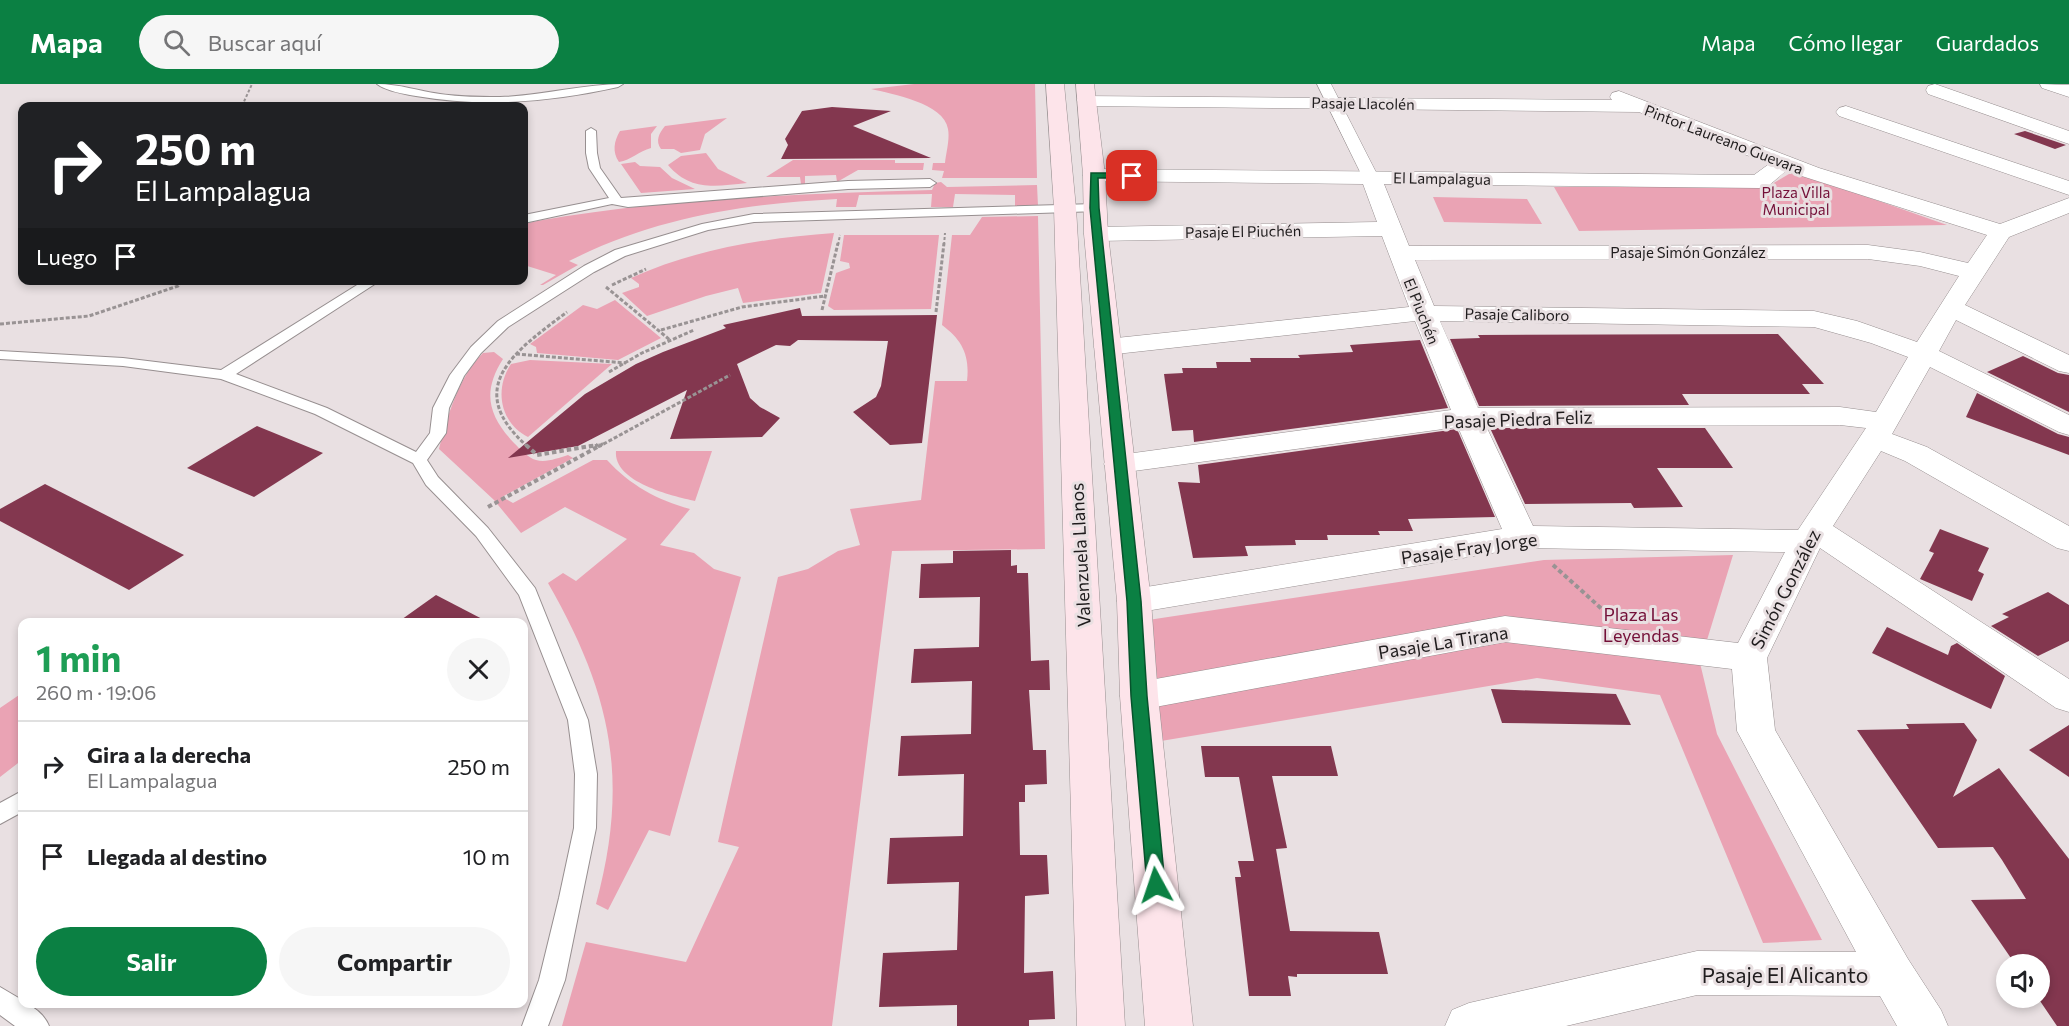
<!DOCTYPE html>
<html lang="es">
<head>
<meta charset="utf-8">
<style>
  body { margin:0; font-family:Commissioner,sans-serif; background:#f6f6f6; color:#202124; height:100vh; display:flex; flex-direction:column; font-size:22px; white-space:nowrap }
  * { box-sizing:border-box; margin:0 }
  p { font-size:20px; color:#757577 }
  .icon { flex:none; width:33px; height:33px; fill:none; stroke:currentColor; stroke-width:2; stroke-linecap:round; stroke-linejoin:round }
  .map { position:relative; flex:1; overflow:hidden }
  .panel { position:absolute; left:18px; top:534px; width:510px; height:390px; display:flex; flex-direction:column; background:#fff; border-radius:12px; box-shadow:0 3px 9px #0003 }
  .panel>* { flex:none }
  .guide { position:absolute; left:18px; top:18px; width:510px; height:183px; border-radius:12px; box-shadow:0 3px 9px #0003; background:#202124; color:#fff; overflow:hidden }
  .fabs { position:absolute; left:1996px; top:870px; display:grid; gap:12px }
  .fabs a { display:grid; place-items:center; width:54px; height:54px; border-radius:50%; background:#fff; box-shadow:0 3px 9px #0003; font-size:30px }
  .pin { position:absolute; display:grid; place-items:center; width:51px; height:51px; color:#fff; margin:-26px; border-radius:12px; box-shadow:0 3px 9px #0006 }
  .me { position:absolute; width:66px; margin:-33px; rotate:355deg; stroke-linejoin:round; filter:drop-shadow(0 0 4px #0008) }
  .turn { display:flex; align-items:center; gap:21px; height:126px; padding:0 18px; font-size:27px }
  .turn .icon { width:78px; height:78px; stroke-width:2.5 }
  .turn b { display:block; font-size:42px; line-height:51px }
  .then { display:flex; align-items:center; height:57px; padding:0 18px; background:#0003; gap:12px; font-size:22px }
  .round { display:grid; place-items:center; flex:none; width:63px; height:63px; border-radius:32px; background:#f6f6f6 }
  .headline { display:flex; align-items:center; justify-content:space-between; height:102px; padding:0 18px }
  h1 { font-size:36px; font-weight:700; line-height:45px; color:#1e9e55 }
  .action { display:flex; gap:12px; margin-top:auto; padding:12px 18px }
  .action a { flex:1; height:69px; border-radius:36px; background:#0b8043; color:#fff; font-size:24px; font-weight:700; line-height:69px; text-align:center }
  .action a+a { background:#f6f6f6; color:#202124 }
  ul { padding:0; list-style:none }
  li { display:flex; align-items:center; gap:18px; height:90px; padding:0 18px; border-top:2px solid #e0e0e0 }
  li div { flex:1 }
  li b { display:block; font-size:22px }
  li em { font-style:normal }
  header { display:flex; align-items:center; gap:36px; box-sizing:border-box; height:84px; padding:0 30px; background:#0b8043; color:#fff }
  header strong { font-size:28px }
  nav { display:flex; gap:33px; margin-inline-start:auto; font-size:21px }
  .search { width:420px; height:54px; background:#f6f6f6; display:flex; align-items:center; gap:15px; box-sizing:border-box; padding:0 21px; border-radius:33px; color:#757577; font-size:22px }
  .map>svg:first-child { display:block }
</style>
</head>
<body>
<header>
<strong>Mapa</strong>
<div class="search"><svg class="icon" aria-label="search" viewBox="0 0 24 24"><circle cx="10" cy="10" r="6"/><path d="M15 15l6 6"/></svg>Buscar aquí</div>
<nav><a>Mapa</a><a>Cómo llegar</a><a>Guardados</a></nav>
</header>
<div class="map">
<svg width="2069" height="942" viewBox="0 0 2069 942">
  <rect width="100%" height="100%" fill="#e9e0e2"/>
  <!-- green -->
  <g fill="#eaa3b4">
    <path d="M 914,0 L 1035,0 L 1037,94 L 942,94 L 944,87 L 932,86 L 933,79 L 945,79 C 946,69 950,55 948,45 C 944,19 892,10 871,5 Z"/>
    <path d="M 727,34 L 705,50 L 700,66 L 681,69 L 674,65 L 661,65 C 655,57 659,49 665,42 Z"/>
    <path d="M 657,42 L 651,50 L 651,64 C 639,67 631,76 619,78 C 612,68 614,57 620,47 Z"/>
    <path d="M 706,69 L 718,85 L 747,99 C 716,102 691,108 668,81 L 681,72 Z"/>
    <path d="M 793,76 L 895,76 L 895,79 L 924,79 L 923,86 L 858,86 L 837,98 L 836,91 L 805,92 L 805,100 L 801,100 L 800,93 L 766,93 Z"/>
    <path d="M 635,78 L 640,82 L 660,83 L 672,94 L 695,105 L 641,109 L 621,80 Z"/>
    <path d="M 1794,87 L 1947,141 L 1579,147 L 1554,103 L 1767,103 Z"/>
    <path d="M 941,98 L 947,103 L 1037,101 L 1038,122 L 1015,123 L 1015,111 L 955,110 L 953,123 L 931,123 L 932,110 L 859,111 L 856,123 L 836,123 L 837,115 C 741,120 655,134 569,177 L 578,181 L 543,201 L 540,201 L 556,191 L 524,181 L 524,140 L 537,137 C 668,114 799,110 932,106 L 935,99 Z"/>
    <path d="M 1433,113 L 1527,115 L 1542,140 L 1444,138 Z"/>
    <path d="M 1038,132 L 1045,465 L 892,467 L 832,942 L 562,942 L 586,858 L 686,878 L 739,763 L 718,758 L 778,493 L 808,485 L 838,467 L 860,461 L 850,425 L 921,416 L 935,297 L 967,297 C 970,271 962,256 942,241 L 952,151 L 970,151 L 982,133 Z"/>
    <path d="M 834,149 L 821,209 L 743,219 L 738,204 L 706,212 L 647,232 L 622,209 L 639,203 L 639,200 L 631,194 C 695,165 765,154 834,149 Z"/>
    <path d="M 844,151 L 939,151 L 931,225 L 834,226 L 828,222 L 836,189 L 850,184 L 849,179 L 840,177 Z"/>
    <path d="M 615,216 L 661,254 L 618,276 L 537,269 L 536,263 L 530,260 L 583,221 L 597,225 Z"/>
    <path d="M 494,268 L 503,275 C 482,308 488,331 514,359 C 520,365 528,374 536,376 C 546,379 558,374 568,371 L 573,374 L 502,413 L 513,419 L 593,376 L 607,376 C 630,401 657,416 690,425 L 660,461 L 694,469 L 714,485 L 741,493 L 670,752 L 649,746 L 608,826 L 596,820 C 630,694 611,609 548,499 L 563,489 L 576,497 L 627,455 L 565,423 L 521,449 L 494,416 L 439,365 C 448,331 458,294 483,269 Z"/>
    <path d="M 530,276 L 612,280 L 528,353 C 500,339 494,305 511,280 Z"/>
    <path d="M 616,367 L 712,367 L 695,417 C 672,412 613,398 616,367 Z"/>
    <path d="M 1733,471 L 1700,579 L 1717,650 L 1822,856 L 1763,859 L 1660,611 L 1537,594 L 1143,660 L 1135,538 L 1544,476 Z"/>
    <path d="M 22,609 L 22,676 L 0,693 L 0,624 Z"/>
  </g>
  <!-- building -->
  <g fill="#83374f">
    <path d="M 832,23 L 891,27 L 853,42 L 931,74 L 781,75 L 788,61 L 785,55 L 802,27 Z"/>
    <path d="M 2025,47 L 2066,61 L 2055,65 L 2014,50 Z"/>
    <path d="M 800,224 L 802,232 L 937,231 L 922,359 L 890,361 L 853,328 L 876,313 L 881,302 L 888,257 L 798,256 L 790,262 L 776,261 L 737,280 L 750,314 L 760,323 L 780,334 L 762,353 L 670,355 L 687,306 L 578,362 L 508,374 L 585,310 L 636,280 L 663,268 L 726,244 L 723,241 Z"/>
    <path d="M 1778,250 L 1824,300 L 1802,300 L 1810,310 L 1682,310 L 1689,321 L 1479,322 L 1450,255 L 1480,254 L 1478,251 Z"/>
    <path d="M 1420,256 L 1448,324 L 1194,358 L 1193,346 L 1172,347 L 1164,290 L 1183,289 L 1182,284 L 1217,284 L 1216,278 L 1251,278 L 1250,274 L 1300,274 L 1298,271 L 1353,268 L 1350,261 Z"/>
    <path d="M 2023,272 L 2058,289 L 2069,291 L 2069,328 L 1987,288 Z"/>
    <path d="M 1977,309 L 2058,350 L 2069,353 L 2069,371 L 1966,333 Z"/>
    <path d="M 257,342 L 323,369 L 254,413 L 187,384 Z"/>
    <path d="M 1490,344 L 1705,344 L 1733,384 L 1657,384 L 1683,423 L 1634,424 L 1631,419 L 1525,420 Z"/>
    <path d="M 1457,345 L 1495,433 L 1408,435 L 1413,447 L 1378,447 L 1380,451 L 1327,451 L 1328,456 L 1295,456 L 1296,461 L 1245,462 L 1248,472 L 1193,474 L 1178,398 L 1200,399 L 1198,381 Z"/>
    <path d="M 45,400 L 184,471 L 129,506 L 0,437 L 0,425 Z"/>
    <path d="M 1940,445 L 1989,464 L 1978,487 L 1984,490 L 1972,517 L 1920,495 L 1934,469 L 1929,467 Z"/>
    <path d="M 1011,466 L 1011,482 L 1017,481 L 1017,489 L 1028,489 L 1031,577 L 1049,576 L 1050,606 L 1029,606 L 1033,666 L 1046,666 L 1047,700 L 1025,701 L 1025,718 L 1019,718 L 1020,771 L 1047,771 L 1049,810 L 1025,812 L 1024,889 L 1053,887 L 1055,935 L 1029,936 L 1029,942 L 957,942 L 957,921 L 879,923 L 883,869 L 957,866 L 959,798 L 887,800 L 890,754 L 963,752 L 964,690 L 898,692 L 901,652 L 971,650 L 972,597 L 911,599 L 914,565 L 979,563 L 980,513 L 919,514 L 921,480 L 953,479 L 953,467 Z"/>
    <path d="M 2048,508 L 2069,521 L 2069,557 L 2038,572 L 1991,542 L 2009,533 L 2002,530 Z"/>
    <path d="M 436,511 L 488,538 L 398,538 Z"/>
    <path d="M 1887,543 L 1948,571 L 1951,562 L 1957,559 L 2005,592 L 1991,625 L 1872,569 Z"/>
    <path d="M 1491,605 L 1616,610 L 1631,641 L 1502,639 Z"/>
    <path d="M 1964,639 L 1977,656 L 1953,713 L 1999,684 L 2069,775 L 2069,942 L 2057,942 L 2038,914 L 2040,914 L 2040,880 L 2015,880 L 1971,816 L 2026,815 L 2002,776 L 1993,763 L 1938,764 L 1857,646 L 1909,645 L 1906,640 Z"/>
    <path d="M 2069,641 L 2069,693 L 2029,666 Z"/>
    <path d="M 1201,662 L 1331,662 L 1338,692 L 1272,692 L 1287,764 L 1276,765 L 1290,847 L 1379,848 L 1388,890 L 1297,890 L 1297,893 L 1288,892 L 1291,912 L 1249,912 L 1235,793 L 1241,793 L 1238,777 L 1254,777 L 1239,693 L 1205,693 Z"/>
  </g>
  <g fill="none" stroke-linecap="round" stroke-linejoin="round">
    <defs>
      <g id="service">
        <path d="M 377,0 C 399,0 419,7 440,10 C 460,13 480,13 500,13 C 541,12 582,0 623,0 L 618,3 C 551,18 484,24 416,12 C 404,10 386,7 377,0 Z"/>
        <path d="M 591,44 L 596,47 L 597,69 L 600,84 L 621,114 L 848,97 L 930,95 L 936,99 L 930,103 L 848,105 L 628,123 L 612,120 L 524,139 L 524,131 L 609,114 L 589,84 L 586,69 L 586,47 Z"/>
        <path d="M 1095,120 L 1101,124 L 1099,127 L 754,138 L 708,146 L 625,172 L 594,188 L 508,243 L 481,269 L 464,292 L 449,324 L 446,349 L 427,376 L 438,393 L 488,444 L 535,504 L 588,636 L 597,690 L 596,744 L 565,896 L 548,942 L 522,942 L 539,896 L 559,814 L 574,744 L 575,690 L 568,636 L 519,511 L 476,452 L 426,401 L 413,379 L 315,330 L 221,295 L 123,282 L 0,275 L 0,267 L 123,274 L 221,286 L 365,196 L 381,196 L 236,290 L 327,324 L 416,368 L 430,349 L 433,324 L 450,291 L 471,263 L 498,237 L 584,182 L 615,166 L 702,140 L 754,130 Z"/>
        <path d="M 22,707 L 22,728 L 0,740 L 0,719 Z"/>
        <path d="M 0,903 L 22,916 L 22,920 C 34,921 45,932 49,942 L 15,942 L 0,931 Z"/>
      </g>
      <path id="pedestrian" d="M 1317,0 L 1331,0 L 1379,94 L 1377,98 L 1365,98 L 1363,94 Z"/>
      <g id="minor">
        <path d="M 1935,0 L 2069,47 L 2069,60 L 1928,10 L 1926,6 L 1928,2 Z"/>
        <path d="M 2040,0 L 2069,1 L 2069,13 L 2042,4 Z"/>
        <path d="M 1619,7 L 1819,84 L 2000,140 L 2069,114 L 2069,129 L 2009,153 L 1965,221 L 2069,271 L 2069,289 L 2059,287 L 1956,236 L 1939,267 L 2069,331 L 2069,351 L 2059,348 L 1930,283 L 1892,350 L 1927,363 L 2069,442 L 2069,467 L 2057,464 L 1905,377 L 1881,367 L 1833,442 L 2069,595 L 2069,628 L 2056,624 L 1820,464 L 1767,574 L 1775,646 L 1908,875 L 1941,926 L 1948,942 L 1897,942 L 1880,912 L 1697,911 L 1566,942 L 1445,942 L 1452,926 L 1469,919 L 1697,867 L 1856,868 L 1737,647 L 1732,585 L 1505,558 L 1139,626 L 1126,622 L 1120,612 L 1126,602 L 1139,598 L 1505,532 L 1738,559 L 1785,468 L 1522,464 L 1134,529 L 1122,526 L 1117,517 L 1122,508 L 1134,505 L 1502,445 L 1458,343 L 1119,389 L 1108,387 L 1104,380 L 1108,373 L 1119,371 L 1451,326 L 1415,237 L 1107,271 L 1098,269 L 1094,263 L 1098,257 L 1107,255 L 1409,223 L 1382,152 L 1096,157 L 1088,155 L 1084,150 L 1088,145 L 1096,143 L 1377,138 L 1363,100 L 1094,97 L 1086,96 L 1083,91 L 1086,86 L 1094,85 L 1754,91 L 1769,80 L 1639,28 L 1086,22 L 1079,20 L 1077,16 L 1079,12 L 1612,16 L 1610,13 L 1612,9 ZM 1786,87 L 1987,151 L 1968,179 L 1920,168 L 1868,161 L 1409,162 L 1384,100 L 1759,104 L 1767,103 ZM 1868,175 L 1920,182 L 1959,192 L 1917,258 L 1857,237 L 1814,227 L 1434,222 L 1415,176 ZM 1440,237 L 1814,243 L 1871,259 L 1908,273 L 1876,328 L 1840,323 L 1478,324 ZM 1840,341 L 1866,344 L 1798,446 L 1533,442 L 1486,342 Z"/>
        <path d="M 1846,22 L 2069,97 L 2069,111 L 1839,32 L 1836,28 L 1839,24 Z"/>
      </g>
      <g id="secondary">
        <path d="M 1046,0 L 1064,0 L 1076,124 L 1125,942 L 1077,942 L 1054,124 Z"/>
        <path d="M 1076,0 L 1094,0 L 1105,91 L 1108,150 L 1151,517 L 1158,612 L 1193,942 L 1145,942 L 1120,612 L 1117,517 L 1084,150 L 1083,91 Z"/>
      </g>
    </defs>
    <!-- service casing -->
    <use href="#service" stroke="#978f90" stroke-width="2"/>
    <!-- pedestrian casing -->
    <use href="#pedestrian" stroke="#978f90" stroke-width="1"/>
    <!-- minor casing -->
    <use href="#minor" stroke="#978f90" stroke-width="1"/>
    <!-- secondary casing -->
    <use href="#secondary" stroke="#978f90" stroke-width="1"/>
    <!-- path-far2 -->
    <g stroke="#999394" stroke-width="2" stroke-dasharray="3 2" stroke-linecap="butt">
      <path d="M 242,22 L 252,0"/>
      <path d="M 838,161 L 840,151"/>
      <path d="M 944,161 L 945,149"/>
    </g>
    <!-- path-far1 -->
    <g stroke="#999394" stroke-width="3" stroke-dasharray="4 2" stroke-linecap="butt">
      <path d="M 612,201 L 646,185"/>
      <path d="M 606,203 L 670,256"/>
      <path d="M 822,226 L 838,159"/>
      <path d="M 936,228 L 944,159"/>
      <path d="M 0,240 L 89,232 L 178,202 L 184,196"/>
      <path d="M 661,246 L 742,223 L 825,212"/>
      <path d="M 516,270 L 626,279"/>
      <path d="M 609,288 L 642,269 L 694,246"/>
      <path d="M 528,363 C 461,304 515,267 567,228"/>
      <path d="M 589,363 L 603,360"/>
      <path d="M 598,363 L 730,291"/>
    </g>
    <!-- path -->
    <g stroke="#999394" stroke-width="4" stroke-dasharray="4.5 3" stroke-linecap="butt">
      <path d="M 526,361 L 537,371 L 597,361"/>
      <path d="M 488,423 L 601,361"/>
      <path d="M 1553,481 L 1603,526"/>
    </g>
    <!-- service -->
    <use href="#service" fill="#fff" fill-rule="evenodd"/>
    <!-- pedestrian -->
    <use href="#pedestrian" fill="#fff" fill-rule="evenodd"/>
    <!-- minor -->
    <use href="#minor" fill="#fff" fill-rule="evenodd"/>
    <!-- secondary -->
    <use href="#secondary" fill="#fde4ea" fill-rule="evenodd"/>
  </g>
  <!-- route -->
  <path fill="#0b8043" stroke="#07532c" stroke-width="1.5" d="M 1091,89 L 1132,89 L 1137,92 L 1132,94 L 1098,94 L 1099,124 L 1141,517 L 1147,612 L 1165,801 L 1163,806 L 1156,809 L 1150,806 L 1147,801 L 1131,612 L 1127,517 L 1090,124 Z"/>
  <g text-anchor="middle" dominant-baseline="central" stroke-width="6" stroke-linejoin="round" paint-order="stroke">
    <!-- far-street labels -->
    <g font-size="15" fill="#1f1c1d" stroke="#e9e0e2">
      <text transform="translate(1363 19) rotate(1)">Pasaje Llacolén</text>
      <text transform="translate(1724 55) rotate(21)">Pintor Laureano Guevara</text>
      <text transform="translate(1442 94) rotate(1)">El Lampalagua</text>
      <text transform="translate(1243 147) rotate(-1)">Pasaje El Piuchén</text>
      <text x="1688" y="168">Pasaje Simón González</text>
      <text transform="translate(1422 227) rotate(68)">El Piuchén</text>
      <text transform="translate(1517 230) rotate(1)">Pasaje Caliboro</text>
    </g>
    <!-- far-park labels -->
    <g font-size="15" fill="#740f38" stroke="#e9e0e2">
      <text x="1796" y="108">Plaza Villa<tspan x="1796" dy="17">Municipal</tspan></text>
    </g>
    <!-- street labels -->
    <g font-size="18" fill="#1f1c1d" stroke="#e9e0e2">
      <text transform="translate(1518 335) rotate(-2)">Pasaje Piedra Feliz</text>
      <text transform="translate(1469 464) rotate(-8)">Pasaje Fray Jorge</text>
      <text transform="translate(1080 471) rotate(-93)">Valenzuela Llanos</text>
      <text transform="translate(1785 505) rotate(-63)">Simón González</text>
      <text transform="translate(1443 558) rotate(-9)">Pasaje La Tirana</text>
    </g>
    <!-- park labels -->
    <g font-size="18" fill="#740f38" stroke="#e9e0e2">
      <text x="1641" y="530">Plaza Las<tspan x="1641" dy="21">Leyendas</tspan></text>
    </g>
    <!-- near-street labels -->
    <g font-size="21" fill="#1f1c1d" stroke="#e9e0e2">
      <text x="1785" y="890">Pasaje El Alicanto</text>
    </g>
  </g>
</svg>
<div class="fabs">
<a><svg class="icon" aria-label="sound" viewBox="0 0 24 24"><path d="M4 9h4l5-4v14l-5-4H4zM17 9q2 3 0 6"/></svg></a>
</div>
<div class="pin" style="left:1132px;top:92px;background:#d93025"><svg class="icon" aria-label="arrive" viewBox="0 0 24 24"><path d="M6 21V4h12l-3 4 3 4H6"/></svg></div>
<svg class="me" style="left:1156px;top:801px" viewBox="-20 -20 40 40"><path d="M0-17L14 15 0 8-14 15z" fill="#0b8043" stroke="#fff" stroke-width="4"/></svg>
<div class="guide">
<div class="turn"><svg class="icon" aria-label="right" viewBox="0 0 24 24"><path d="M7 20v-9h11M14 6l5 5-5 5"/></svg><div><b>250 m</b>El Lampalagua</div></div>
<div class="then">Luego<svg class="icon" aria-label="arrive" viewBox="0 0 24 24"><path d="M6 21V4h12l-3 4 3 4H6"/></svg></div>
</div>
<section class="panel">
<div class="headline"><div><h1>1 min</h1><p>260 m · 19:06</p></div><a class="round"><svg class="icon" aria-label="close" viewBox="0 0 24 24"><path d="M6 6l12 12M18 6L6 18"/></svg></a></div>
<ul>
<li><svg class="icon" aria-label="right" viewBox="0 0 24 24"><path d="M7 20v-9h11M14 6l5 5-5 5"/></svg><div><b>Gira a la derecha</b><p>El Lampalagua</p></div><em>250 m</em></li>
<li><svg class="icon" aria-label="arrive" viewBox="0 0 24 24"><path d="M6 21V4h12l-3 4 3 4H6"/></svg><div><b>Llegada al destino</b></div><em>10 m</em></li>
</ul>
<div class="action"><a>Salir</a><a>Compartir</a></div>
</section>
</div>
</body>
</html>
